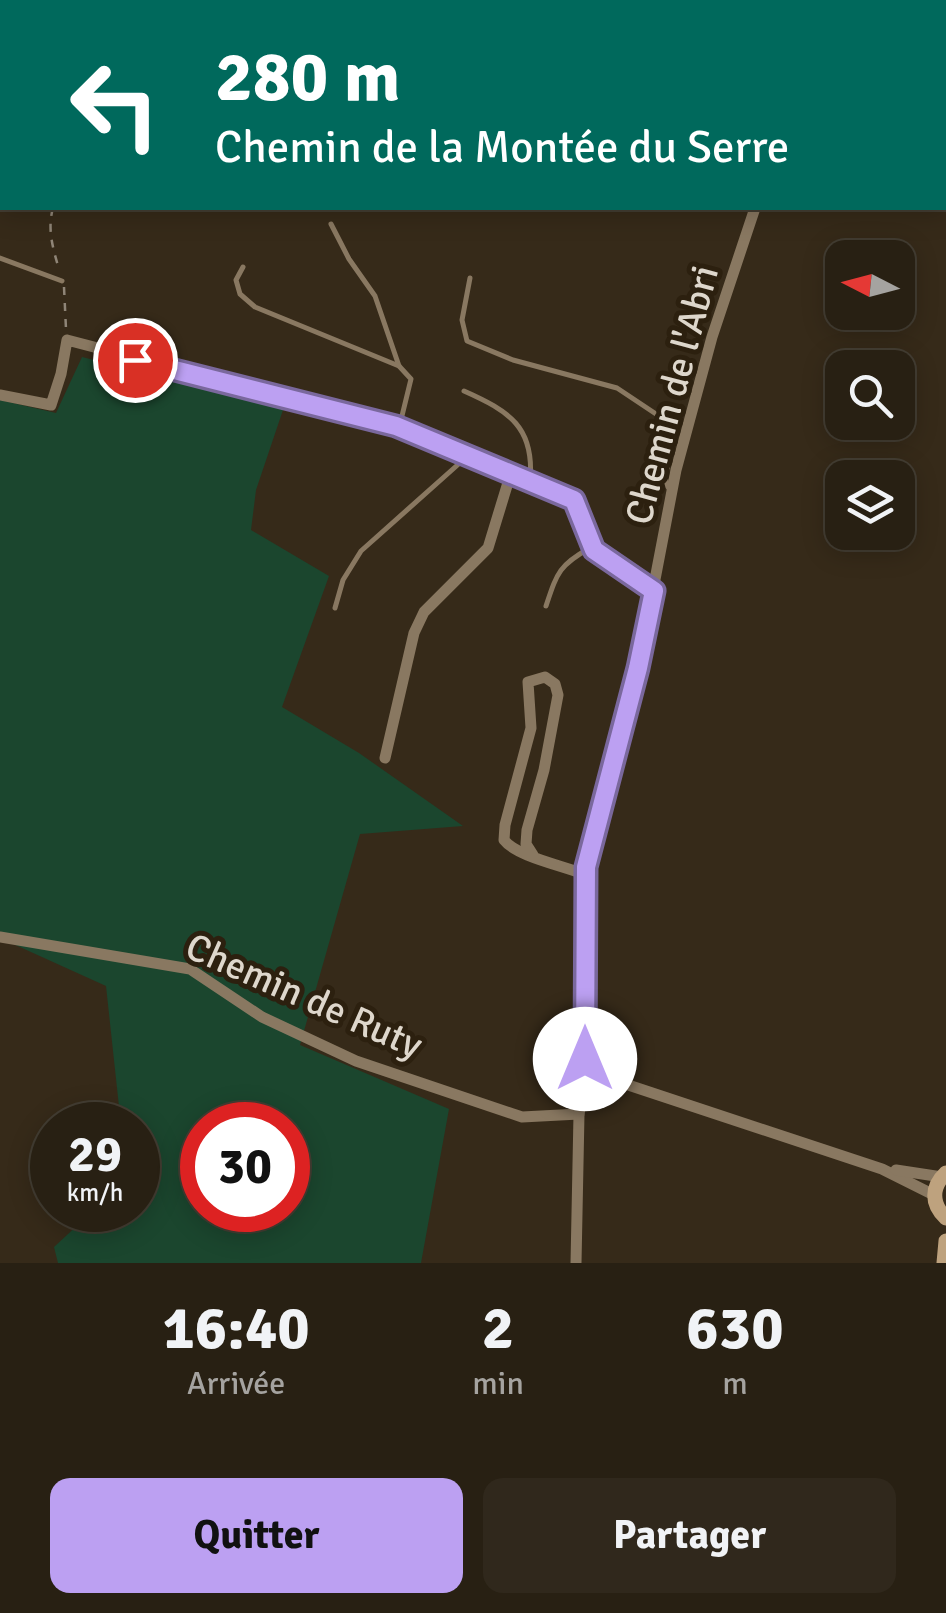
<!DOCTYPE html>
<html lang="fr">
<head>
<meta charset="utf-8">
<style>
  body { margin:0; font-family:Signika,sans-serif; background:#30281c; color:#f1f3f6; height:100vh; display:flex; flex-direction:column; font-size:38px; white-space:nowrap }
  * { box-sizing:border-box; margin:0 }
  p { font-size:32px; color:#a5a3a0 }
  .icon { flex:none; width:55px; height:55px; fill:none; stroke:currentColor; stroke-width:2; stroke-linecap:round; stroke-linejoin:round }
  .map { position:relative; height:1263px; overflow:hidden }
  .sheet { display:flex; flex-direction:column; background:#282013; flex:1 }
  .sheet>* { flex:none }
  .hud { position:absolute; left:0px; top:0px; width:948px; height:210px; box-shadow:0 5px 25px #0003,0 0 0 2px #443e33; background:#00695c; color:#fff; overflow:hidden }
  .needle { width:65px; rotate:276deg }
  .fabs { position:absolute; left:825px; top:240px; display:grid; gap:20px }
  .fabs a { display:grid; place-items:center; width:90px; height:90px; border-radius:20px; background:#282013; box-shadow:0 5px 25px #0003,0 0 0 2px #443e33; font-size:50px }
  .speed { position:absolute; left:30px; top:1102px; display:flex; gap:20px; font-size:50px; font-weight:700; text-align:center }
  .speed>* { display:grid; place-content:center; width:130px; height:130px; border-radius:50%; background:#282013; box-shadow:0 5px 25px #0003,0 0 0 2px #443e33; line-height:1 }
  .speed small { font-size:25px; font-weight:400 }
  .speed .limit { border:15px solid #d22; background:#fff; color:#111 }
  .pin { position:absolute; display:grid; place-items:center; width:85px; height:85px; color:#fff; margin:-42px; border:5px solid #fff; border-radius:50%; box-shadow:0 2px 10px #0007 }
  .me { position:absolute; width:110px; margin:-55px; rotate:0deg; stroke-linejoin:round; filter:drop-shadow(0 0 8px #0008) }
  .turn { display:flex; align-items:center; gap:35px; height:210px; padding:0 50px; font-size:45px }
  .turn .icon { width:130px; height:130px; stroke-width:2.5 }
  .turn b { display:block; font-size:70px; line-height:85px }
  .eta { display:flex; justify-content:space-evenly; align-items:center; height:170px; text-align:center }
  .eta b { font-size:60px; font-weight:800; line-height:70px }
  .action { display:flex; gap:20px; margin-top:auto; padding:20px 50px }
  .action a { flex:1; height:115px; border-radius:20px; background:#bca0f2; color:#111; font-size:40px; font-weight:800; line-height:115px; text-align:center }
  .action a+a { background:#30281c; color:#f1f3f6 }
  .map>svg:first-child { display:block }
</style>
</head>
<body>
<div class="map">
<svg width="946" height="1263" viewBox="0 0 946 1263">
  <rect width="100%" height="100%" fill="#362a19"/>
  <!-- green -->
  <path fill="#1b462e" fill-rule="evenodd" d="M 82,357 L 284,407 L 256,490 L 251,530 L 329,576 L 282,707 L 359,753 L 463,826 L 360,834 L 300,1045 L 449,1109 L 421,1263 L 58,1263 L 54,1247 L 94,1210 L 138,1210 L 138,1125 L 121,1125 L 106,986 L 0,938 L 0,400 L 56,413 ZM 202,1125 L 288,1125 L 288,1210 L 202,1210 Z"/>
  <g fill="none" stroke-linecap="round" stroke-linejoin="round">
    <!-- path -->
    <g stroke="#8f8577" stroke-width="2.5" stroke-dasharray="8 8" stroke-linecap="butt">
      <path d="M 216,0 L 228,2"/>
      <path d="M 75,2 L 75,0"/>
      <path d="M 112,2 L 113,0"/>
      <path d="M 0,176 L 2,176"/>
      <path d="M 53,208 C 47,229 53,249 59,269"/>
      <path d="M 64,287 L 66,329"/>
    </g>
    <!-- service -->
    <g stroke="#897861" stroke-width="5">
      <path d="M 29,0 L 44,2"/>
      <path d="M 60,2 L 61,0"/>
      <path d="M 673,2 L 674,0"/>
      <path d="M 747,2 L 748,0"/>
      <path d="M 331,224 L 349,259 L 375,296 L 399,366 L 411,379 L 400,424"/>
      <path d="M 0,258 L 62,281"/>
      <path d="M 243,267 L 236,280 L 240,294 L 255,307 L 399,366"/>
      <path d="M 470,278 L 462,320 L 467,341 L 513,360 L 617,388 L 665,420 L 673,441 L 665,477 L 668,487"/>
      <path d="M 464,391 C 509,411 535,427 530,481"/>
      <path d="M 546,606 C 557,573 559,565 590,548"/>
      <path d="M 335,608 L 343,580 L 361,551 L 462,461 L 471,459"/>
    </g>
    <!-- minor -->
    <g stroke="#897861" stroke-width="11">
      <path d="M 454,0 L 458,2"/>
      <path d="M 418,2 L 430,0"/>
      <path d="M 512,2 L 514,0"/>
      <path d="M 831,2 L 832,0"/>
      <path d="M 0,395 L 51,405 L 61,374 L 67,340 L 397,426 L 574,500 L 594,550 L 653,591"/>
      <path d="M 385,758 L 414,633 L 424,612 L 488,548 L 510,476"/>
      <path d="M 533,855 L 526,844 L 527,830 L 544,770 L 558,695 L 555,684 L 545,677 L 528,682 L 531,728 L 505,825 L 504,840 C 517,857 565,866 586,875"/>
      <path d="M 0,937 L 190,969 L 262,1017 L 356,1061 L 522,1117 L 579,1114"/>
      <path d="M 586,1071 L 882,1169 L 934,1195"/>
      <path d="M 896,1170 L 942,1177"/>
      <path d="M 576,1263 L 579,1114 L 586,1071 L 586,867 L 638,668 L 676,470 L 712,337 L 755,208"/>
    </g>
    <!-- secondary -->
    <g stroke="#bea27e" stroke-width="15">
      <path d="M 946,1173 C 931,1187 931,1204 946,1218"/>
      <path d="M 944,1263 L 946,1241"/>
    </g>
  </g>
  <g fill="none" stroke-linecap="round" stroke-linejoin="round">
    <defs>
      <path id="route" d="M 135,360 L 396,426 L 574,500 L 594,550 L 654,591 L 638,668 L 586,867 L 585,1059"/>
    </defs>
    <!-- route casing -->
    <use href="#route" stroke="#7a689d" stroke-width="25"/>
    <!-- route -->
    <use href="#route" stroke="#bca0f2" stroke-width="18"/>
  </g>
  <g text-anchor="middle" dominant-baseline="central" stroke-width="10" stroke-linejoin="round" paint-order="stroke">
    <!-- street labels -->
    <g font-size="38" fill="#ded7cc" stroke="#2c200f">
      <text transform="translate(672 395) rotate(-75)">Chemin de l'Abri</text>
      <text transform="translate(304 996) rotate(24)">Chemin de Ruty</text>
    </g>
  </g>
</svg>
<div class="fabs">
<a><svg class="needle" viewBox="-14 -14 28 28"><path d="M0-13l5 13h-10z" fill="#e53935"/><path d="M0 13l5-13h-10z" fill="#a5a3a0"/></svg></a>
<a><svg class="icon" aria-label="search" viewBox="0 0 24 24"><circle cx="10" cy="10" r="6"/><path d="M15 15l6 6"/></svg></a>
<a><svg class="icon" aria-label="layers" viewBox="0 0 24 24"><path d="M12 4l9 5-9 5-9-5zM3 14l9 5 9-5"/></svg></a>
</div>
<div class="speed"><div>29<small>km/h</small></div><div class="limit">30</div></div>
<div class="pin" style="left:135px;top:360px;background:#d93025"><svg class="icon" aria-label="arrive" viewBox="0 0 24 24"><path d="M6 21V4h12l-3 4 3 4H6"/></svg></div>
<svg class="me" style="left:585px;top:1059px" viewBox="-20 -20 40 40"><circle r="19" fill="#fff"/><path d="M0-13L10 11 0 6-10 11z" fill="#bca0f2"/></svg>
<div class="hud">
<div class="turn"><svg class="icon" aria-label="left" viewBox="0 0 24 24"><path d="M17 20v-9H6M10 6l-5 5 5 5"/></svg><div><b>280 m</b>Chemin de la Montée du Serre</div></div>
</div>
</div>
<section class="sheet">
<div class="eta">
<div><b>16:40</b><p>Arrivée</p></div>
<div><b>2</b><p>min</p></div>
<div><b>630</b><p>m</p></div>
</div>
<div class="action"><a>Quitter</a><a>Partager</a></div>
</section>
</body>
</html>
